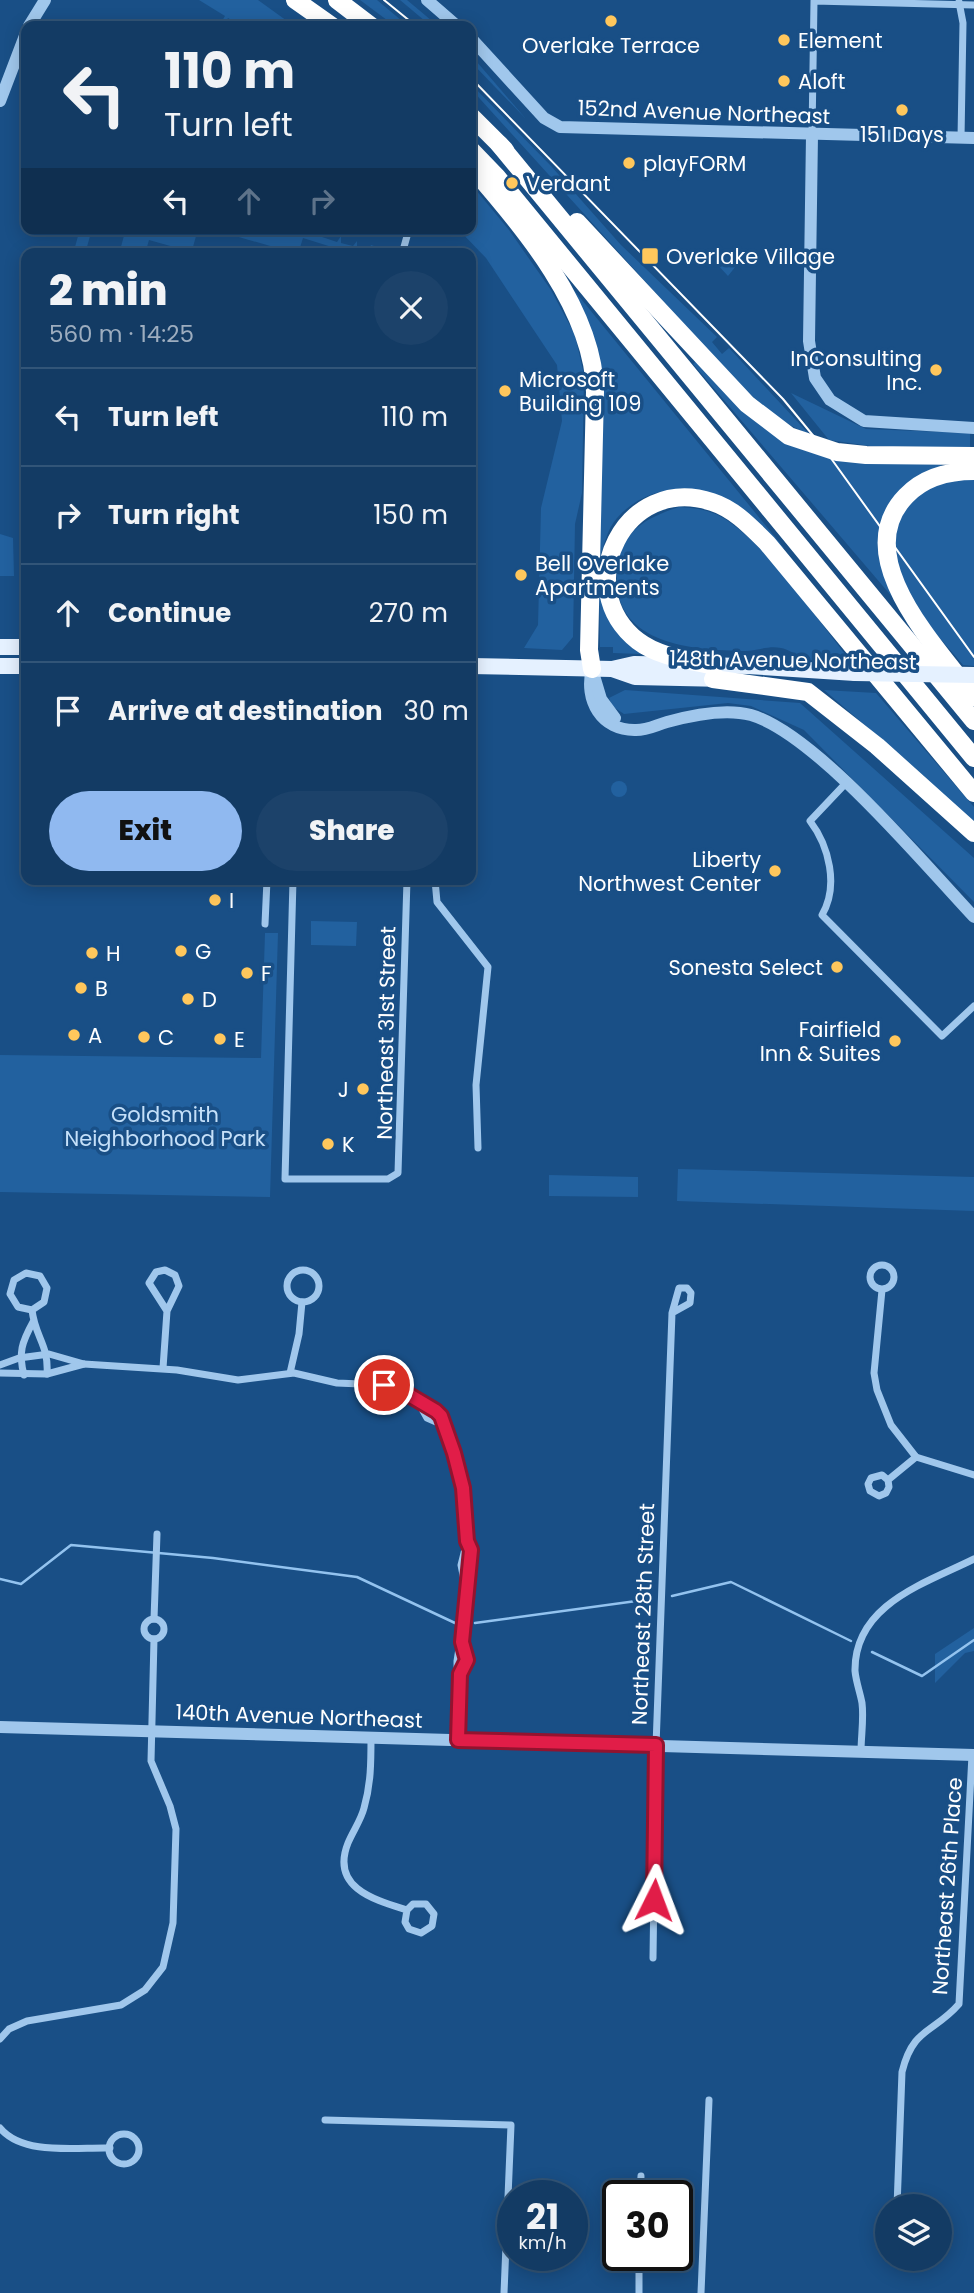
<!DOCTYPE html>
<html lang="en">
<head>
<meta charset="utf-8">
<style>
  body { margin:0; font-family:Poppins,sans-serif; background:#1c426a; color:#f1f3f6; height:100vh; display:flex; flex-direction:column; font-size:26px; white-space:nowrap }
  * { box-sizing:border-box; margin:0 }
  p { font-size:23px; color:#9dadbf }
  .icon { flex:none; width:38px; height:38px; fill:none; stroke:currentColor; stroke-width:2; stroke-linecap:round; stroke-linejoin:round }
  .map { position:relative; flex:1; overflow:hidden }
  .drawer { position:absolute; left:21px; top:248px; width:455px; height:637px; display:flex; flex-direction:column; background:#133b64; border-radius:14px; box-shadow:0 4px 18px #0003,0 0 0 2px #325578 }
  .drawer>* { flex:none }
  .hud { position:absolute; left:21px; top:21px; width:455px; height:214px; border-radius:14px; box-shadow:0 4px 18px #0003,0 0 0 2px #325578; background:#133b64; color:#f1f3f6; overflow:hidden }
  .buttons { position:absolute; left:875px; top:2194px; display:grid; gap:14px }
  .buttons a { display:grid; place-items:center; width:77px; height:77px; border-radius:50%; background:#133b64; box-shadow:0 4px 18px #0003,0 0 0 2px #325578; font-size:35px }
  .speed { position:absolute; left:497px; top:2180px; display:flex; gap:14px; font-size:35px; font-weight:700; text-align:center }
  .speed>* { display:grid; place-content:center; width:91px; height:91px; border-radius:50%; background:#133b64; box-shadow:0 4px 18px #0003,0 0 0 2px #325578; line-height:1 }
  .speed small { font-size:18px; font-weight:400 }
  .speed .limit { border:4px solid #111; border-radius:10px; background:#fff; color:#111 }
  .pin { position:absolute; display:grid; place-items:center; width:60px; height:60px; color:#fff; margin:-30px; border:4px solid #fff; border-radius:50%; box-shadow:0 2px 7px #0007 }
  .me { position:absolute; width:77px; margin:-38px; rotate:3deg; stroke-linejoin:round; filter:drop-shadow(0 0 5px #0008) }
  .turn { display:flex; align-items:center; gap:24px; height:147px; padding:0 28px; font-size:32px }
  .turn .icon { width:91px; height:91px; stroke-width:2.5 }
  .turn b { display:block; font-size:49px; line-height:60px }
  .lanes { display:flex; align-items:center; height:66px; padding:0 28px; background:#0003; justify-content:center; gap:35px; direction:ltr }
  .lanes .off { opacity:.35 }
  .round { display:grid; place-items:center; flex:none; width:74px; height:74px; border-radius:37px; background:#1c426a }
  .headline { display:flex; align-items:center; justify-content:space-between; height:119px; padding:0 28px }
  h1 { font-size:42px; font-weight:800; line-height:52px }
  .primary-button { display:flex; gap:14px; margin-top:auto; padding:14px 28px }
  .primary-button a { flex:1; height:80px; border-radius:42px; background:#90b9f0; color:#111; font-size:28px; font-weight:800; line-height:80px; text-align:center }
  .primary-button a+a { background:#1c426a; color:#f1f3f6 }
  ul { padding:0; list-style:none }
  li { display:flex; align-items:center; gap:21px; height:98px; padding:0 28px; border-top:2px solid #325578 }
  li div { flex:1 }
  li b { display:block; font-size:26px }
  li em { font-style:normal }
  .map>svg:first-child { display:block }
</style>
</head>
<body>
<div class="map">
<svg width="974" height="2293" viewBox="0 0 974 2293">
  <rect width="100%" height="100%" fill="#194f86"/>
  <!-- green -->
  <g fill="#22619f">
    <path d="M 199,0 L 258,0 L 294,26 L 241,26 L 228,18 L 225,23 L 222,21 L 225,16 Z"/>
    <path d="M 360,0 L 377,0 L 408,26 L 395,26 Z"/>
    <path d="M 400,0 L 407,0 L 438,26 L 431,26 Z"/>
    <path d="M 471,55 L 526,119 L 471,62 Z"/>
    <path d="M 471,84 L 551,166 L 621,245 L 717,337 L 712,342 L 722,354 L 729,348 L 809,434 C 777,422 754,398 729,374 L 471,89 Z"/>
    <path d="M 471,184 L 509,230 L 551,290 L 575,335 L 584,375 L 582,493 L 575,524 L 573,637 L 562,650 L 524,648 L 538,625 L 541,508 L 562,421 L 557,365 L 486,258 L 458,229 L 471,229 Z"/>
    <path d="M 80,229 L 92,229 L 85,254 L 73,254 Z"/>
    <path d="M 119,229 L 198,229 L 191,254 L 180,254 L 181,249 L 149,240 L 145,254 L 119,254 L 125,232 Z"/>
    <path d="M 211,229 L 271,229 L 292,236 L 295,229 L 304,229 L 318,236 L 322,230 L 322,237 L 337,242 L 341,236 L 341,243 L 353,246 L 357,241 L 357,248 L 368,251 L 371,245 L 374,246 L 371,254 L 354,254 L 303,238 L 298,254 L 284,254 L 284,250 Z"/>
    <path d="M 728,256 L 736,266 L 728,276 L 716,263 L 721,257 Z"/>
    <path d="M 573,289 L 784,548 L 781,548 C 769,536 758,520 744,510 C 707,481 649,481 617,518 C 607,529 603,548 599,562 L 602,400 L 598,348 L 570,291 Z"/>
    <path d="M 696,361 C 720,384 743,412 770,432 C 817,467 885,463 941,463 L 941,468 C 929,474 912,480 902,490 C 869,521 881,562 894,599 L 693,364 Z"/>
    <path d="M 791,393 L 866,429 L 970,433 L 970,448 L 870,446 L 829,440 Z"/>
    <path d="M 974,476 L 974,666 L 963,665 C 941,638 912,611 899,578 C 885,540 900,491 942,480 C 952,477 963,477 974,476 Z"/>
    <path d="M 679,507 C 695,508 711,510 725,519 C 768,546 820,623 853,664 C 833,664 819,664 801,657 C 794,654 788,649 781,648 C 769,645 757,651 745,651 C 687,650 606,643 618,564 C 623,529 649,517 679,507 Z"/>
    <path d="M 0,534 L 13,538 L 14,576 L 0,576 Z"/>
    <path d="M 599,587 L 606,614 L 619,634 L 641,654 L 613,653 L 613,647 L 600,647 Z"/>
    <path d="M 625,690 L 800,703 L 974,858 L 974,902 L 804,730 L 751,706 L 728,703 L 624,714 L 612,706 L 609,698 Z"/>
    <path d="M 824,690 L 876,693 L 974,807 L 974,825 L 924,776 Z"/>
    <circle cx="619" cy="789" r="8"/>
    <path d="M 311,921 L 357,922 L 356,946 L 311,945 Z"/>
    <path d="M 265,933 L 278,933 L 270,1197 L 0,1192 L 0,1055 L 261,1058 Z"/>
    <path d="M 678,1169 L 974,1177 L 974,1211 L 677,1201 Z"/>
    <path d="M 549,1175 L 638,1177 L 638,1197 L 549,1196 Z"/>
    <path d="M 974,1628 L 974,1651 L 965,1653 L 935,1683 L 935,1654 Z"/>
  </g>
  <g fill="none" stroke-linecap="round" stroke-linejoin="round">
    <!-- stream -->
    <g stroke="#93c3ef" stroke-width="2.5">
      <path d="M 0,1579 L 21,1584 L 71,1545 L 213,1558 L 357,1577 L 455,1623"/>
      <path d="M 672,1596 L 731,1582 L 851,1641"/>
      <path d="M 475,1623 L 651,1599"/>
      <path d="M 872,1652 L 922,1676 L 974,1640"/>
    </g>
    <!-- minor -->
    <g stroke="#a0c7ec" stroke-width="7">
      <path d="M 959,2 L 963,23 L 961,138"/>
      <path d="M 812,134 L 814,1 L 974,5"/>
      <path d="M 402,254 L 409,229"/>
      <path d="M 846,783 L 810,821 C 829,846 839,886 822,915 L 942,1036 L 974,1006"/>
      <path d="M 293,880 L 285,1179 L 388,1179 L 398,1173 L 407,880"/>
      <path d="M 435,880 L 437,902 L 488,967 L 476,1085 L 478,1148"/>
      <path d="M 265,924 L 267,880"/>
      <circle cx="882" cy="1277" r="12"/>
      <circle cx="303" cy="1286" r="16"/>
      <path d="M 882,1290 L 874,1373 L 877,1390 L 891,1425 L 916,1457 L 974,1475"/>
      <path d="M 32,1310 L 18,1307 L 10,1294 L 14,1280 L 26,1273 L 40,1276 L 47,1288 L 44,1302 L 32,1310 C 35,1337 49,1345 47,1374"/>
      <path d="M 0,1365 L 19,1358 L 49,1354 L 84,1364 L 177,1370 L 238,1380 L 294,1373 L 337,1383 L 384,1385 L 399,1389 L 427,1404 L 441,1416 L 463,1488 L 467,1541 L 471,1550 L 470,1579 L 457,1661 L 458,1740"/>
      <path d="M 163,1368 L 167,1311 L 149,1283 L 156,1272 L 165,1270 L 175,1275 L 179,1286 L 167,1311"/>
      <path d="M 0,1373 L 47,1374 L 84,1364"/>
      <path d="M 290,1373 L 299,1334 L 302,1302"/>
      <path d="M 24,1375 C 18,1353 22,1342 33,1322"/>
      <path d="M 418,1402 L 427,1418 L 443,1425"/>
      <path d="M 888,1480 L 889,1487 L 886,1493 L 879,1496 L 870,1491 L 868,1484 L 871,1478 L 882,1475 L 888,1480 L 916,1457"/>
      <path d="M 466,1590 L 461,1565 L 467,1541"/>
      <path d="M 154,1619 L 157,1534"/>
      <circle cx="154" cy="1629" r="10"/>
      <path d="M 459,1674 L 467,1660 L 462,1642"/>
      <path d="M 371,1737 C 371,1762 371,1784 364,1808 C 361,1820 353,1831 348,1843 C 330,1888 375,1900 407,1910 L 405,1922 L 409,1929 L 421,1933 L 432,1926 L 434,1914 L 426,1904 L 413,1904 L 407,1910"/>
      <path d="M 861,1752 C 861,1736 864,1719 862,1703 C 860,1692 856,1682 855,1671 C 854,1604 926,1583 974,1559"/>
      <path d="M 653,1958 L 656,1746 L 672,1313 L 690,1303 L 691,1293 L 687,1288 L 679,1288 L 672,1313"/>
      <path d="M 0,2039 L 9,2029 L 27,2021 L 121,2005 L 145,1990 L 163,1967 L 173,1923 L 176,1829 L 170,1806 L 151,1761 L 154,1639"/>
      <path d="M 325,2120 L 511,2125 L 504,2293"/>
      <path d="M 0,2128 C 23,2156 77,2147 110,2148"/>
      <circle cx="124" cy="2149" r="15"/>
      <path d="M 640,2196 L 641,2176"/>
      <path d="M 897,2207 L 902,2072 C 913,2027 934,2033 959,2004 L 972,1755"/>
      <path d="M 639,2293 L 639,2256"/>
      <path d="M 701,2293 L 709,2100"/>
    </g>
    <!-- tertiary -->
    <g stroke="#a0c7ec" stroke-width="12">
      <path d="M 427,0 L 457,26"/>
      <path d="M 29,26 L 45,0"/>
      <path d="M 471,38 L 544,118 L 560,127 L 974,138"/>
      <path d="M 0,101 L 26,33"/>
      <path d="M 812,135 L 809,341 L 815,378 L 830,400 L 864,421 L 974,428"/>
      <path d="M 592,669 C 584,700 601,731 636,730 C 648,730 656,725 667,722 C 692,715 725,708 751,715 C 816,734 924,864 974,917"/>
      <path d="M 592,669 L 601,699 L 615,718"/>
      <path d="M 0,1727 L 974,1755"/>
    </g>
    <!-- primary -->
    <g stroke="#e5f1ff" stroke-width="16">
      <path d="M 0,647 L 26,647"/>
      <path d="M 0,666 L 26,666"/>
      <path d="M 471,666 L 612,669 L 634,664 L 748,666 L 855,673"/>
      <path d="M 612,669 L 635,677 L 725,679"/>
    </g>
    <!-- motorway -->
    <g stroke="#fff" stroke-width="18">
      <path d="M 295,0 L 332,26"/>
      <path d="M 337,0 L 371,26"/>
      <path d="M 471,116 L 505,150"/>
      <path d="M 499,144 L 974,721"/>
      <path d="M 471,150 L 497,177 L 974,758"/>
      <path d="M 471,167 C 523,226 594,310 595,392 L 589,650 L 592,669"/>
      <path d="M 577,222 L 747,404 L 789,436 L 837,452 L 866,455 L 974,456"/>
      <path d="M 974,471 C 948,471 924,477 906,496 C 847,557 938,648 974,697"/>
      <path d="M 714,666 C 689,660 659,657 638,641 C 569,587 625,473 712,502 C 734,509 750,526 767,543 L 974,793"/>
      <path d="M 713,679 L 808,692 L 877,746 L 974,833"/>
    </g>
    <!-- tram -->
    <g stroke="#fff" stroke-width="2">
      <path d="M 384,0 L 416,26"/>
      <path d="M 471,78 L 783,399 L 825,450 L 974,657"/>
    </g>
    <!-- primary-bridge -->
    <path stroke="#e5f1ff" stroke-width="16" d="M 855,673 L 974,675"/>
  </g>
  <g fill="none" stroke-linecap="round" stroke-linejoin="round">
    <defs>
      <path id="route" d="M 384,1385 L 399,1389 L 436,1411 L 441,1416 L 454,1453 L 463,1488 L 467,1541 L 471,1550 L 462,1642 L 467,1660 L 460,1674 L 458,1740 L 656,1745 L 654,1900"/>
    </defs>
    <!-- route casing -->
    <use href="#route" stroke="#92132f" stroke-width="18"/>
    <!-- route -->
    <use href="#route" stroke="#e11d48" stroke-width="12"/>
  </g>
  <!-- markers -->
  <g fill="#ffc75c" stroke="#194f86" stroke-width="2.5">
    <circle cx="611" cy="21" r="7"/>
    <circle cx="784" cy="40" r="7"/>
    <circle cx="784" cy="81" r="7"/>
    <circle cx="902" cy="110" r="7"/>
    <circle cx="629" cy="163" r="7"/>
    <circle cx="512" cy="183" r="7"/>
    <rect x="641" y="247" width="18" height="18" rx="3.5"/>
    <circle cx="936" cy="370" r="7"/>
    <circle cx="505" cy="391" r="7"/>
    <circle cx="521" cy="575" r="7"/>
    <circle cx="775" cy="871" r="7"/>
    <circle cx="215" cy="900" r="7"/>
    <circle cx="181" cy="951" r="7"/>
    <circle cx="92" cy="953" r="7"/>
    <circle cx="837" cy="967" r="7"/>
    <circle cx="247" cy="973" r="7"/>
    <circle cx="81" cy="988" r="7"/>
    <circle cx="188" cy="999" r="7"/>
    <circle cx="74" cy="1035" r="7"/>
    <circle cx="144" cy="1037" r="7"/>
    <circle cx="220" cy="1039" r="7"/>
    <circle cx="895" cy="1041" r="7"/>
    <circle cx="363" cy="1089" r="7"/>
    <circle cx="328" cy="1144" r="7"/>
  </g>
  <g text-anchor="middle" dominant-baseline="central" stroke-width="7" stroke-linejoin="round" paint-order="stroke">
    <!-- poi labels -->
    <g font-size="21" fill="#fff" stroke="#194f86" text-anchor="start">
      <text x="798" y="40">Element</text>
      <text x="611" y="45" text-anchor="middle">Overlake Terrace</text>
      <text x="798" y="81">Aloft</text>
      <text x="902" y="134" text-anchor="middle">151 Days</text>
      <text x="643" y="163">playFORM</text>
      <text x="526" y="183">Verdant</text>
      <text x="666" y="256">Overlake Village</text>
      <text x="922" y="358" text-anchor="end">InConsulting<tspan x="922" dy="24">Inc.</tspan></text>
      <text x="519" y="379">Microsoft<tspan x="519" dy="24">Building 109</tspan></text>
      <text x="535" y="563">Bell Overlake<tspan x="535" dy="24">Apartments</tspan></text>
      <text x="761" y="859" text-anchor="end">Liberty<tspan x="761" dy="24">Northwest Center</tspan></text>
      <text x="229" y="900">I</text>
      <text x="195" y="951">G</text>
      <text x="106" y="953">H</text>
      <text x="823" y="967" text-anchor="end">Sonesta Select</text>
      <text x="261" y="973">F</text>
      <text x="95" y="988">B</text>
      <text x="202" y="999">D</text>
      <text x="881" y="1029" text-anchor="end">Fairfield<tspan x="881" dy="24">Inn &amp; Suites</tspan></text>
      <text x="88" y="1035">A</text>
      <text x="158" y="1037">C</text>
      <text x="234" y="1039">E</text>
      <text x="349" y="1089" text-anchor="end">J</text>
      <text x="342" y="1144">K</text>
    </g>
    <!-- street labels -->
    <g font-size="21" fill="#fff" stroke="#194f86">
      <text transform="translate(704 112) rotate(2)">152nd Avenue Northeast</text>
      <text transform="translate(793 660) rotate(1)">148th Avenue Northeast</text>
      <text transform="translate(386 1033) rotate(-89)">Northeast 31st Street</text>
      <text transform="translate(643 1614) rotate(-88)">Northeast 28th Street</text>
      <text transform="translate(299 1716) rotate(2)">140th Avenue Northeast</text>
      <text transform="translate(947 1886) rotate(-86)">Northeast 26th Place</text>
    </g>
    <!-- park labels -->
    <g font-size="21" fill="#c5e0f9" stroke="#194f86">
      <text x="165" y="1114">Goldsmith<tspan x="165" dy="24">Neighborhood Park</tspan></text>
    </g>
  </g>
</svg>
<div class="buttons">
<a><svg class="icon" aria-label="layers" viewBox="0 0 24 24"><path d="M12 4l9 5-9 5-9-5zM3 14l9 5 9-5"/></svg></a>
</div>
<div class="speed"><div>21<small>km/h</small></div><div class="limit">30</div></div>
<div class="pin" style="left:384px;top:1385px;background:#d93025"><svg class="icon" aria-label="arrive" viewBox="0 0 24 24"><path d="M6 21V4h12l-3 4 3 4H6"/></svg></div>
<svg class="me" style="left:654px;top:1900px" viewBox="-20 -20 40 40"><path d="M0-17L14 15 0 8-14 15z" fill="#e11d48" stroke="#fff" stroke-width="4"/></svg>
<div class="hud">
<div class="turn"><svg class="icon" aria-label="left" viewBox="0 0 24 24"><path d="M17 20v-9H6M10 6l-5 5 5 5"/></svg><div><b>110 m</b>Turn left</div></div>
<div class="lanes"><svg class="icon" aria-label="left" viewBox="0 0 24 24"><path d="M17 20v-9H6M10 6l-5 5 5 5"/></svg><svg class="icon off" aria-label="ahead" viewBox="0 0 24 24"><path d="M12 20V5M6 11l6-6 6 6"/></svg><svg class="icon off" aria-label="right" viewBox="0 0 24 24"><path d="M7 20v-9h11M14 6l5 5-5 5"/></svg></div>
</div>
<section class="drawer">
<div class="headline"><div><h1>2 min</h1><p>560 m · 14:25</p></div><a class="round"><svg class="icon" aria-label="close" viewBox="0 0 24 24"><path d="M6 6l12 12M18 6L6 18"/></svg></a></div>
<ul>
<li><svg class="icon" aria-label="left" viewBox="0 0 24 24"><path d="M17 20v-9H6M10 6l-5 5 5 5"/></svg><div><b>Turn left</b></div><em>110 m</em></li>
<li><svg class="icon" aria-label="right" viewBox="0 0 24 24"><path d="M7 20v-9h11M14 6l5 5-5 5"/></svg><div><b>Turn right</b></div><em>150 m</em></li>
<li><svg class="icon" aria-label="ahead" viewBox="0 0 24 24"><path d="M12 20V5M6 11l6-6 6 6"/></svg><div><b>Continue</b></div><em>270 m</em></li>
<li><svg class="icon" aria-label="arrive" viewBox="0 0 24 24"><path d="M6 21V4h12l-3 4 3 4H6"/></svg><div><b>Arrive at destination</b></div><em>30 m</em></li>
</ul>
<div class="primary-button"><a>Exit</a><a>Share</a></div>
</section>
</div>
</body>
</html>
